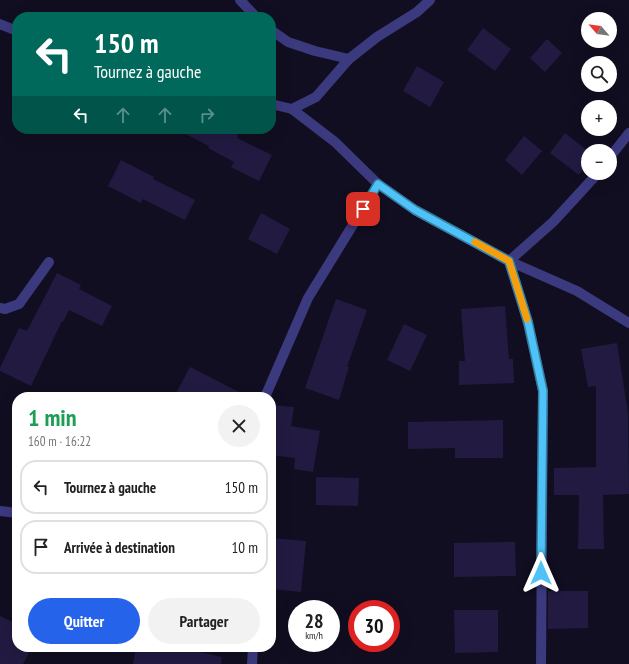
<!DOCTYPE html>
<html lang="fr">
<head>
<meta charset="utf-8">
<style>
  body { margin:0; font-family:"PT Sans Narrow",sans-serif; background:#f2f2f2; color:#222; height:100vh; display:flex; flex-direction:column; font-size:15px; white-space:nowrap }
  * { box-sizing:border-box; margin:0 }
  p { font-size:13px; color:#767676 }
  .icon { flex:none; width:22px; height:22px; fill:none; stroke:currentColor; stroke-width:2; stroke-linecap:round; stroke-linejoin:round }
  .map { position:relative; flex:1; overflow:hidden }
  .panel { position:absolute; left:12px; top:392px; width:264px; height:260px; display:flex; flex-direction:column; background:#fff; border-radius:16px; box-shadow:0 4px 16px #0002 }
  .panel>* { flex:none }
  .banner { position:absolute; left:12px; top:12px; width:264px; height:122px; border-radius:16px; box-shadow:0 4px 16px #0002; background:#00695c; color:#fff; overflow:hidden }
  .needle { width:26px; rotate:298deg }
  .controls { position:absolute; left:581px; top:12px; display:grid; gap:8px }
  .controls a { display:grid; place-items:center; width:36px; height:36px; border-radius:50%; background:#fff; box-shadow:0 4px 16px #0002; font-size:20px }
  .speed { position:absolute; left:288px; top:600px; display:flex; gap:8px; font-size:20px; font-weight:700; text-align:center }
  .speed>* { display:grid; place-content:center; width:52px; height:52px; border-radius:50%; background:#fff; box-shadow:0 4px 16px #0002; line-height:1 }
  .speed small { font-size:10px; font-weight:400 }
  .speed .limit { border:6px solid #d22; background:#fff; color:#111 }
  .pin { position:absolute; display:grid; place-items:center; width:34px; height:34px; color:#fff; margin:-17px; border-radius:8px; box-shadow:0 2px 6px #0006 }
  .me { position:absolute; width:44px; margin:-22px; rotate:0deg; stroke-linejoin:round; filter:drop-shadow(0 0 3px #0008) }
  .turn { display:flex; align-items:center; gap:14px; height:84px; padding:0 16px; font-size:18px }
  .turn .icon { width:52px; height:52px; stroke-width:2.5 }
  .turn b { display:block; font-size:28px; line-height:34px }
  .lanes { display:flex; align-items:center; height:38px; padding:0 16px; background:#0003; justify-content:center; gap:20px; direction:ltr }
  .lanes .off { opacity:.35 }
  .round { display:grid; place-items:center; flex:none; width:42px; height:42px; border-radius:21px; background:#f2f2f2 }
  .summary { display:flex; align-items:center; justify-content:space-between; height:68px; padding:0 16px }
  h1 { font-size:24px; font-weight:700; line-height:30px; color:#1e9e55 }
  .primary-button { display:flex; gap:8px; margin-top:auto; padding:8px 16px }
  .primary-button a { flex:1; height:46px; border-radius:24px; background:#2563eb; color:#fff; font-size:16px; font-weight:700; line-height:46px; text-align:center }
  .primary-button a+a { background:#f2f2f2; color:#222 }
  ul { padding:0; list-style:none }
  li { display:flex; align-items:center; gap:12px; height:54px; margin:0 8px 6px; padding:0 8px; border:2px solid #e0e0e0; border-radius:16px }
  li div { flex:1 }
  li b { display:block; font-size:15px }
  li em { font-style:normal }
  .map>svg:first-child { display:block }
</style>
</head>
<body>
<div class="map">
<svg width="629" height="664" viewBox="0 0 629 664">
  <rect width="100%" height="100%" fill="#110e21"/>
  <!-- building -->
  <g fill="#221a41">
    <path d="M 483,28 L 511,49 L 495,71 L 467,50 Z"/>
    <path d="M 547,39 L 562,53 L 545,72 L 530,58 Z"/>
    <path d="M 417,66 L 444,82 L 430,107 L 403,91 Z"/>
    <path d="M 176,129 L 226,129 L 238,135 L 237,138 L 272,155 L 259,181 L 231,167 L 234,162 L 208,148 L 209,146 Z"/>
    <path d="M 565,133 L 588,151 L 588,163 L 579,175 L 550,153 Z"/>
    <path d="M 524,136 L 542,151 L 522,175 L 505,160 Z"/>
    <path d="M 121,160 L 154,177 L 153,179 L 195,200 L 185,220 L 143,199 L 141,203 L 108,186 Z"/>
    <path d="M 261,213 L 290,229 L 277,254 L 248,239 Z"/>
    <path d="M 57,273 L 81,285 L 79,289 L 112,306 L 102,326 L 69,310 L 63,322 L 62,321 L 31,386 L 0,371 L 0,368 L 19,328 L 27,331 Z"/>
    <path d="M 336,299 L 367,310 L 347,367 L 349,367 L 339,400 L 305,388 Z"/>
    <path d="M 505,306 L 509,359 L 513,359 L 514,383 L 459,385 L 459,361 L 465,361 L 461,309 Z"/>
    <path d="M 404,324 L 427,335 L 410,371 L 387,360 Z"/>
    <path d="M 617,343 L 628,413 L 629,494 L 603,495 L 604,549 L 578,549 L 579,495 L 554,495 L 554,468 L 596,467 L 596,386 L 588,387 L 581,349 Z"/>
    <path d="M 190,367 L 249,397 L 174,397 Z"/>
    <path d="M 271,405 L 294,407 L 291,426 L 320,431 L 313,472 L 294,469 L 295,458 L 271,455 Z"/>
    <path d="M 503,420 L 503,458 L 455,458 L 455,448 L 408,449 L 408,422 Z"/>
    <path d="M 316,477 L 359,478 L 358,506 L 316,505 Z"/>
    <path d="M 271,538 L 306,541 L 301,592 L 271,589 Z"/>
    <path d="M 515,542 L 516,576 L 454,577 L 454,543 Z"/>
    <path d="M 548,591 L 588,591 L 588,628 L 548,629 Z"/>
    <path d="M 454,610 L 498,610 L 498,652 L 455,653 Z"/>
    <path d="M 0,616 L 17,624 L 17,647 L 32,647 L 23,664 L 0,664 Z"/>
    <path d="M 136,647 L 178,647 L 222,657 L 221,664 L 133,664 Z"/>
  </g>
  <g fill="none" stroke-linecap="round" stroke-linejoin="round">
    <!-- minor -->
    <g stroke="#3c3a7f" stroke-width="10">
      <path d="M 240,0 L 256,17"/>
      <path d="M 0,24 L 17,31"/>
      <path d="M 271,30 L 288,42 L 315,51 L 349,59"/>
      <path d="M 271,104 L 292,109 L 335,142 L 378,184 L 415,210 L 509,261 L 577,291 L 629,323"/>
      <path d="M 292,109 L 316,97 L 349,59 L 377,37 L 417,12 L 430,0"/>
      <path d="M 610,157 L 629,133"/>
      <path d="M 0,308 L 5,309 L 19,304 L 49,262"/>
      <path d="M 265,397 L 308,298 L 378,184"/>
      <path d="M 0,511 L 17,513"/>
      <path d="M 252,664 L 253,647"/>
      <path d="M 541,664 L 543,391 L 528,323 L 509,261 L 553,222 L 598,173"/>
    </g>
  </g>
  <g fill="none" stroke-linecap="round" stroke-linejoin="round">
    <defs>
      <path id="route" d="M 363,209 L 378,184 L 415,210 L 509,261 L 528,322 L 543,391 L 541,573"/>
    </defs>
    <!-- route casing -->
    <use href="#route" stroke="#337fa1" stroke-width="10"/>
    <!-- route -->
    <use href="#route" stroke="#4fc3f7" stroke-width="7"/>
    <!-- slow -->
    <path stroke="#f59e0b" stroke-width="7" d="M 475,242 L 509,261 L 527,319"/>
  </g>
</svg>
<div class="controls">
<a><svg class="needle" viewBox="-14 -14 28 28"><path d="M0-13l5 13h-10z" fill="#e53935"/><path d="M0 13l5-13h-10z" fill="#767676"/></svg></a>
<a><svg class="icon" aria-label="search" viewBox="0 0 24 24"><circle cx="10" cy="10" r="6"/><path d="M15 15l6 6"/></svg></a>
<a>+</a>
<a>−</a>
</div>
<div class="speed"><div>28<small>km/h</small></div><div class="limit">30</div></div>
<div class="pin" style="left:363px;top:209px;background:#d93025"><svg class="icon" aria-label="arrive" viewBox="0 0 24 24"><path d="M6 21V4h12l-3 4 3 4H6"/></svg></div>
<svg class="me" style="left:541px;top:573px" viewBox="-20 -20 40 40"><path d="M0-17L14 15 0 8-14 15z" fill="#4fc3f7" stroke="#fff" stroke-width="4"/></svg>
<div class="banner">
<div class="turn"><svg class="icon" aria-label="left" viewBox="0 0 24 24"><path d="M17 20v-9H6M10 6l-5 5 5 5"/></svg><div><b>150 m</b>Tournez à gauche</div></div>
<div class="lanes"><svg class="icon" aria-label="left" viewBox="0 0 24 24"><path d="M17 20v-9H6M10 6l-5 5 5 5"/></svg><svg class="icon off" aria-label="ahead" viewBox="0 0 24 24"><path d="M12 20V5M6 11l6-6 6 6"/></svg><svg class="icon off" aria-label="ahead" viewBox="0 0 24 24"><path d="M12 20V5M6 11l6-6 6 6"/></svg><svg class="icon off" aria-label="right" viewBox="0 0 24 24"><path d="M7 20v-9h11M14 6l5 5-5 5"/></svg></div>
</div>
<section class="panel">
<div class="summary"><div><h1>1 min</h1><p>160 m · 16:22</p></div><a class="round"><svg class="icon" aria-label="close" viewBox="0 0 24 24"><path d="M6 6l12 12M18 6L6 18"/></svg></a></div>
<ul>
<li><svg class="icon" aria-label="left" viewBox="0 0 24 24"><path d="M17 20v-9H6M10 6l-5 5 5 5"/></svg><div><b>Tournez à gauche</b></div><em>150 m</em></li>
<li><svg class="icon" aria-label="arrive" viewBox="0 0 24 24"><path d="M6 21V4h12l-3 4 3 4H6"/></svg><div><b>Arrivée à destination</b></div><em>10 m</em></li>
</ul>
<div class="primary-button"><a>Quitter</a><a>Partager</a></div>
</section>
</div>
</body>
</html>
